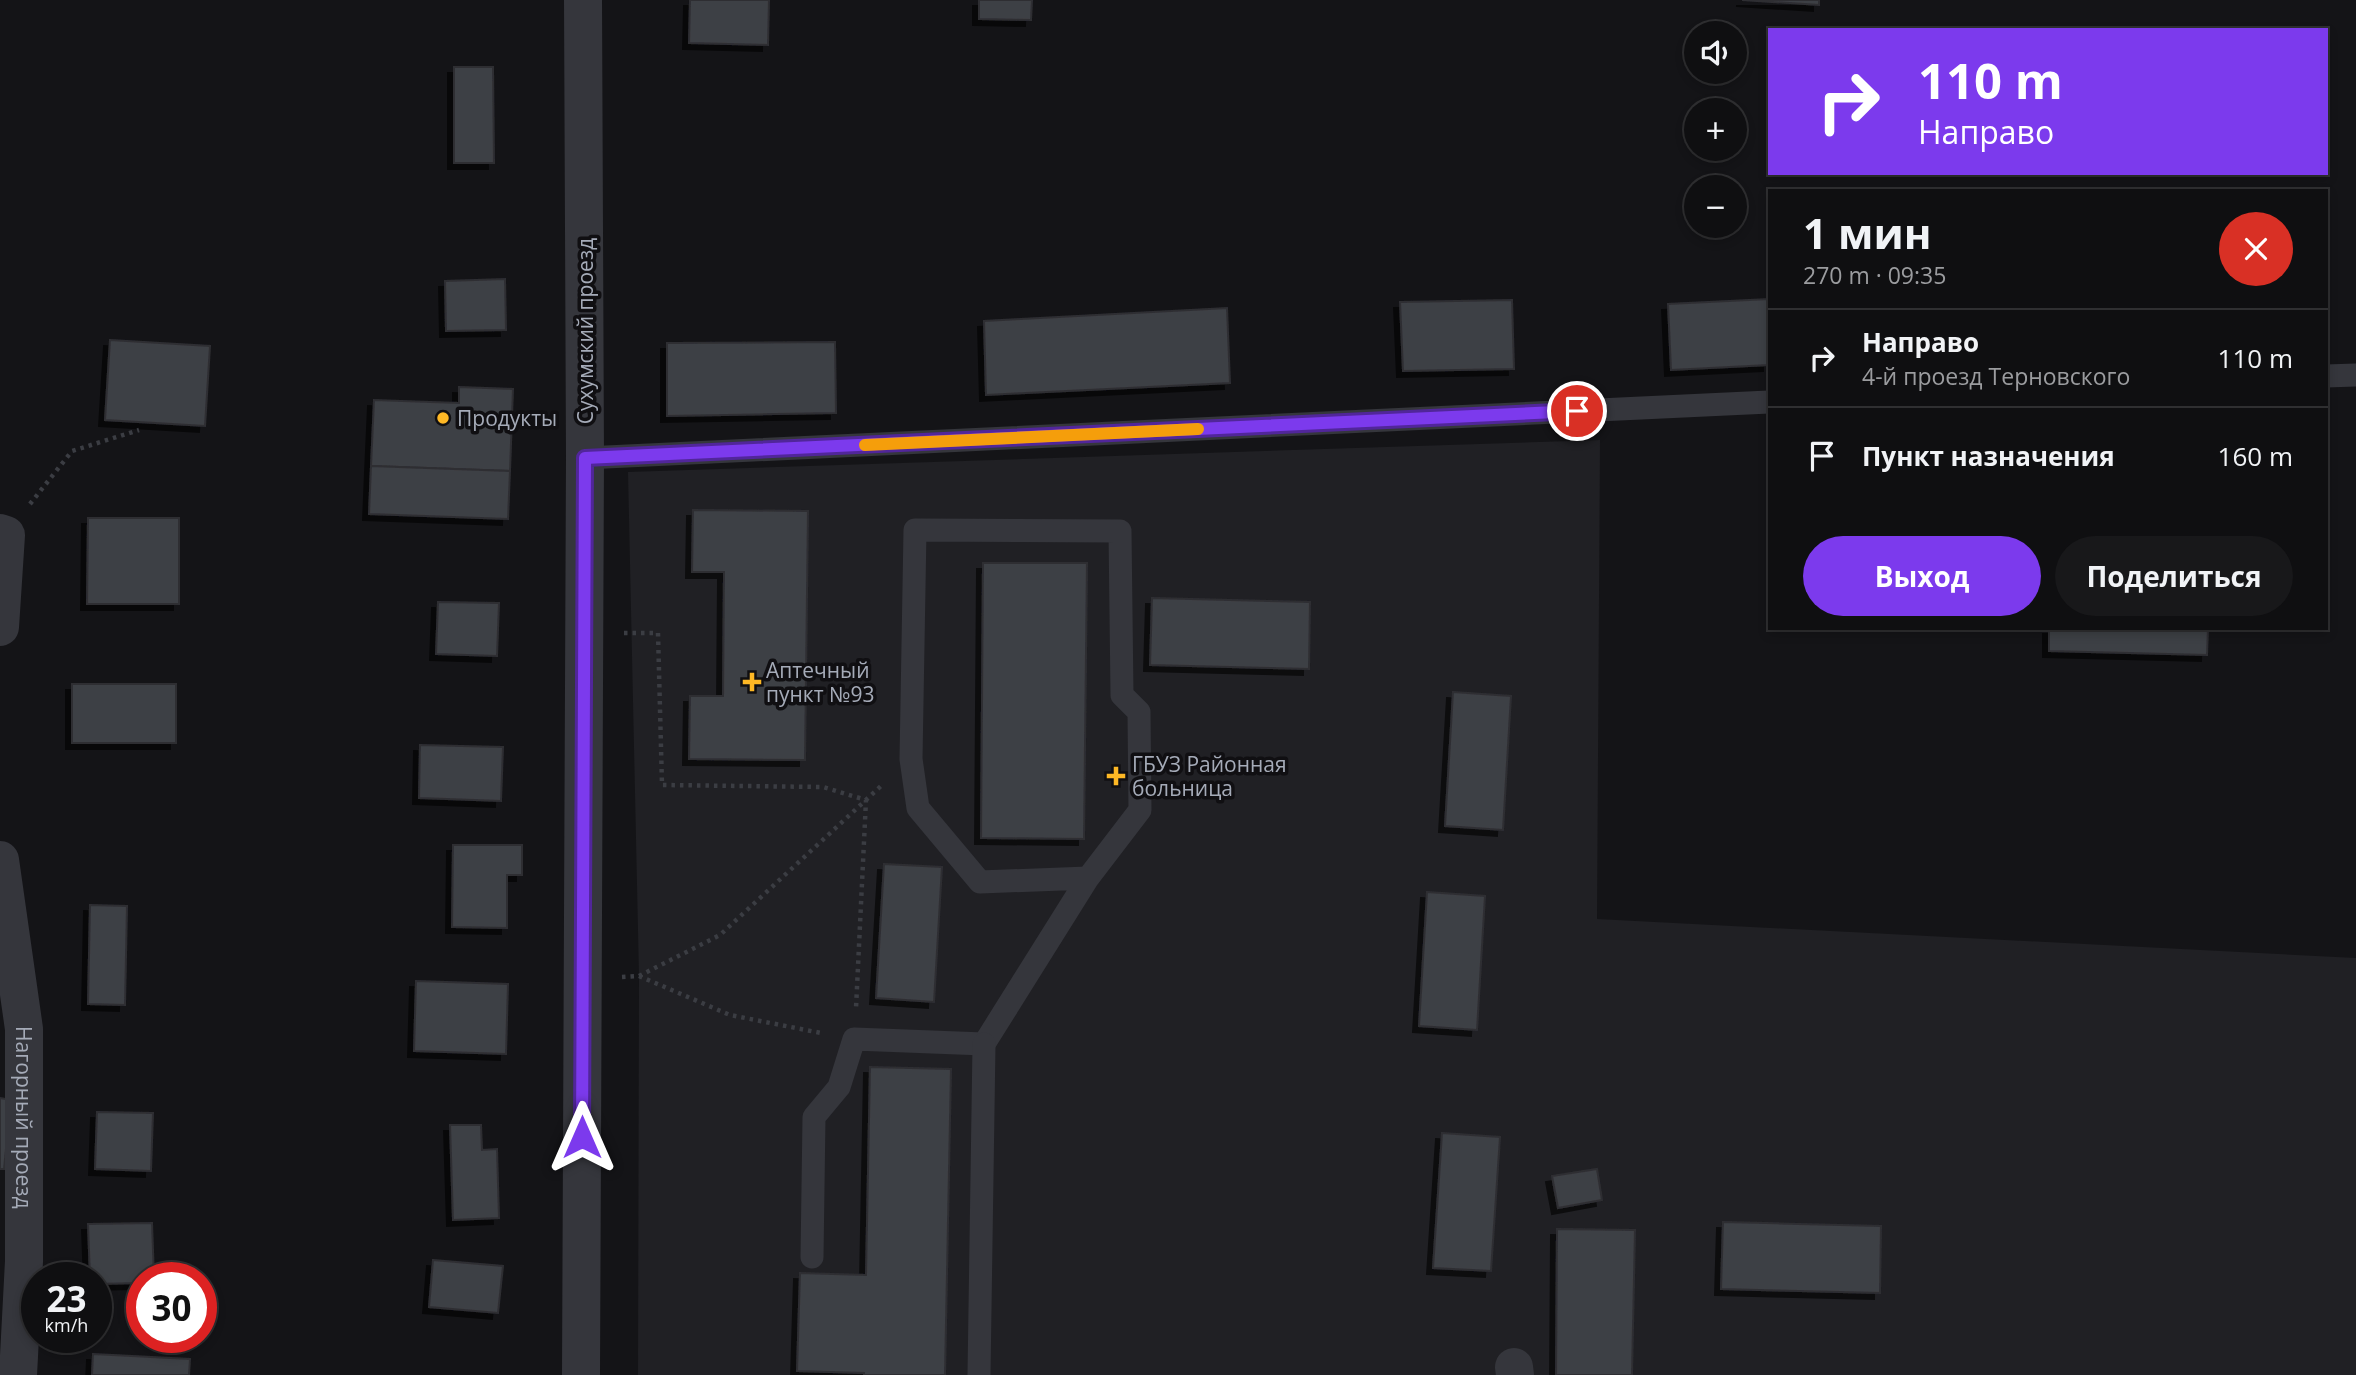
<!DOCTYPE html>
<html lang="ru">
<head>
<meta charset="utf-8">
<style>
  body { margin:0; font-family:"Open Sans",sans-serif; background:#18181a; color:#f1f3f6; height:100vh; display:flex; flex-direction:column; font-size:26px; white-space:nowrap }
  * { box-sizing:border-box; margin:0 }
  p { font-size:23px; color:#9b9c9f }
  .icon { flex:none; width:38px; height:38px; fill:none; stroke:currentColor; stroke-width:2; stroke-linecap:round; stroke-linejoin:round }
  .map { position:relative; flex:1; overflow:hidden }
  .panel { position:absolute; left:1768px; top:189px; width:560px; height:441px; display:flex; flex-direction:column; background:#0f0f11; border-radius:0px; box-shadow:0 4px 10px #0003,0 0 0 2px #2f2f31 }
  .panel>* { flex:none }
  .banner { position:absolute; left:1768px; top:28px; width:560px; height:147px; border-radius:0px; box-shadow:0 4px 10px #0003,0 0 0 2px #2f2f31; background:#7c3aed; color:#fff; overflow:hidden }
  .tools { position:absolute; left:1684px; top:21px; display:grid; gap:14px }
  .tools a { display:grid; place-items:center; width:63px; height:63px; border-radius:50%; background:#0f0f11; box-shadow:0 4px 10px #0003,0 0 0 2px #2f2f31; font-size:35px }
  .speed { position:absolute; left:21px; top:1262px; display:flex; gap:14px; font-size:35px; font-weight:700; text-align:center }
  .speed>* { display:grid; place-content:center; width:91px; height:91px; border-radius:50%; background:#0f0f11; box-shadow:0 4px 10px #0003,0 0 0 2px #2f2f31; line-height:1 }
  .speed small { font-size:18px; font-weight:400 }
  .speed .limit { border:10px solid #d22; background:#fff; color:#111 }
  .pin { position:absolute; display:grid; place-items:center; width:60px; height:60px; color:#fff; margin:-30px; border:4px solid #fff; border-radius:50%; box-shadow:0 2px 7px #0007 }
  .me { position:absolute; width:77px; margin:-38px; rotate:0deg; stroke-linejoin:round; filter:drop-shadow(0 0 5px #0008) }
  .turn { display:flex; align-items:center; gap:24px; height:147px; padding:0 35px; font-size:32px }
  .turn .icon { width:91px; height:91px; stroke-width:2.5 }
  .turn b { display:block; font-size:49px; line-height:60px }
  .round { display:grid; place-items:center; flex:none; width:74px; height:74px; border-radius:37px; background:#18181a }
  .summary { display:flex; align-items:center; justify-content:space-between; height:119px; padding:0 35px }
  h1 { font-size:42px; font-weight:700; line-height:52px }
  .button { display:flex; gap:14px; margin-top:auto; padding:14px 35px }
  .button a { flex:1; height:80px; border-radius:42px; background:#7c3aed; color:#fff; font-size:28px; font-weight:700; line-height:80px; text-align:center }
  .button a+a { background:#18181a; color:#f1f3f6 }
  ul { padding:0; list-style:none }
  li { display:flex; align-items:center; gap:21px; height:98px; padding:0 35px; border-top:2px solid #2f2f31 }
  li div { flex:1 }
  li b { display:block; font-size:26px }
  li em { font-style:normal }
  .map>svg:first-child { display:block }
</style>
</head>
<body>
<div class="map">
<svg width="2356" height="1375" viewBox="0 0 2356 1375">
  <defs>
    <filter id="shadow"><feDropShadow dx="-6" dy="6" stdDeviation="0" flood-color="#0009"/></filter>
  </defs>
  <rect width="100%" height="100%" fill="#141417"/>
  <!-- built -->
  <path fill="#202024" d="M 1600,440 L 1597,919 L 2356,958 L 2356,1375 L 638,1375 L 639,976 L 628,472 Z"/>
  <!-- building -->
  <g fill="#3e3f44" stroke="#2e2e33" stroke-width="2" filter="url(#shadow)">
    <path d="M 690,0 L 769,0 L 768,45 L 689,43 Z"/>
    <path d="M 979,0 L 1032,0 L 1031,20 L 979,19 Z"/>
    <path d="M 1742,0 L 1819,0 L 1819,5 Z"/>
    <path d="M 454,67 L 493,67 L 494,163 L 454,163 Z"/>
    <path d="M 505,279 L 506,330 L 446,331 L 445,281 Z"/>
    <path d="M 1769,299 L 1769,365 L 1671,370 L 1668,304 Z"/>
    <path d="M 1512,300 L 1514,369 L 1403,371 L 1400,302 Z"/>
    <path d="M 1227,308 L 1230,383 L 986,395 L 984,321 Z"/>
    <path d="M 110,340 L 210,346 L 205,426 L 105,420 Z"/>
    <path d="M 835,342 L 836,413 L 667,416 L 667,343 Z"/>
    <path d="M 459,387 L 513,389 L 510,471 L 371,466 L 374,400 L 459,403 Z"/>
    <path d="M 371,466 L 510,471 L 508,519 L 369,514 Z"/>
    <path d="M 693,510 L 808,511 L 805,760 L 689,759 L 690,696 L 723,696 L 724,572 L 692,572 Z"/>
    <path d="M 88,518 L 179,518 L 179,604 L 87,604 Z"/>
    <path d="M 983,563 L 1087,563 L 1084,839 L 981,838 Z"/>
    <path d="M 1152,598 L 1310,602 L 1309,669 L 1150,665 Z"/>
    <path d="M 438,602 L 499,603 L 497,656 L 436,654 Z"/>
    <path d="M 2049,628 L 2208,628 L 2207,655 L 2049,651 Z"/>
    <rect x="72" y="684" width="104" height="59"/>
    <path d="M 1453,692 L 1511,696 L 1503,830 L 1445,826 Z"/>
    <path d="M 420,745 L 503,747 L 501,801 L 419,798 Z"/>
    <path d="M 453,845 L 522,845 L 522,875 L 507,875 L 507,928 L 452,927 Z"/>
    <path d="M 884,864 L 942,867 L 934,1002 L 876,998 Z"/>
    <path d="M 1427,892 L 1485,896 L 1477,1030 L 1419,1026 Z"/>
    <path d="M 90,905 L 127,906 L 125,1005 L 88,1004 Z"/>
    <path d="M 416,981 L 508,984 L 506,1054 L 414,1051 Z"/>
    <path d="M 870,1067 L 951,1069 L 945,1375 L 864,1375 L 864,1373 L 797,1371 L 800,1273 L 866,1275 Z"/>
    <path d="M 0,1098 L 11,1100 L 4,1169 L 0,1169 Z"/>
    <path d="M 97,1112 L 153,1113 L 151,1171 L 95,1169 Z"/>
    <path d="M 450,1125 L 481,1125 L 482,1150 L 497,1149 L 499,1218 L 453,1220 Z"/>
    <path d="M 1442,1133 L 1500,1137 L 1491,1271 L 1433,1268 Z"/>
    <path d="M 1597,1169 L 1602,1200 L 1558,1208 L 1552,1176 Z"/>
    <path d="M 1723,1222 L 1881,1226 L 1880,1293 L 1721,1289 Z"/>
    <path d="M 152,1223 L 154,1278 L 142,1278 L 142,1283 L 96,1284 L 96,1278 L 90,1278 L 88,1224 Z"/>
    <path d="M 1557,1229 L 1635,1230 L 1632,1375 L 1556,1375 Z"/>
    <path d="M 433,1260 L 503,1266 L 498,1313 L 429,1307 Z"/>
    <path d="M 93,1354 L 190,1359 L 189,1375 L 92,1375 Z"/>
  </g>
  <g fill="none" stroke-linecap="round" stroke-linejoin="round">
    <!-- path -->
    <g stroke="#3b3d43" stroke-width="4.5" stroke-dasharray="3.5 5" stroke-linecap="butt">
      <path d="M 30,504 L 72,451 L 139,430"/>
      <path d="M 624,633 L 658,633 L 662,785 L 823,787 L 866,800 L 856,1008"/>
      <path d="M 639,976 L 730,1015 L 821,1033"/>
      <path d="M 622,977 L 639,976 L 720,935 L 881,786"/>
    </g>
    <!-- service -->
    <g stroke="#35363c" stroke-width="23">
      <path d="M 2326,376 L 2356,375"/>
      <path d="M 585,458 L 1769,402"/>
      <path d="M 812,1257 L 814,1117 L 839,1087 L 854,1039 L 984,1044 L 1088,878 L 1140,810 L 1139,712 L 1122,695 L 1120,531 L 915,530 L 911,759 L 918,808 L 980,882 L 1088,878"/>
      <path d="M 979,1375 L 984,1044"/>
    </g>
    <!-- minor -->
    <g stroke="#35363c" stroke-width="38">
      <path d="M 0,533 L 6,535 L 0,627"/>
      <path id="s1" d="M 0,860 L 24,1029 L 24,1261 L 18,1375"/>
      <path d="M 1514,1367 L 1515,1375"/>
      <path d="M 581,1375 L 585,458 L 583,0"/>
    </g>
  </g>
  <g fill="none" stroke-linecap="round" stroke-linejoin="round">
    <defs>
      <path id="route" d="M 582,1137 L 585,458 L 1577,411"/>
    </defs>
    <!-- route casing -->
    <use href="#route" stroke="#51269a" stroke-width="18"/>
    <!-- route -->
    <use href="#route" stroke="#7c3aed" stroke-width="12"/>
    <!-- slow -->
    <path stroke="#f59e0b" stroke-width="12" d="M 865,445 L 1198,429"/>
  </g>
  <!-- markers -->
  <g fill="#feb825" stroke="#100f12" stroke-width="2.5">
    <circle cx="443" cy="418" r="7"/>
    <path d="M748.5 671.5h7v7h7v7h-7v7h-7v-7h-7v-7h7z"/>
    <path d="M1112.5 765.5h7v7h7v7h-7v7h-7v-7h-7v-7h7z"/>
  </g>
  <g text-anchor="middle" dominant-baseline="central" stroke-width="7" stroke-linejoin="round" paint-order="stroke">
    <!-- street labels -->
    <g font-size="21" fill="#a5abb8" stroke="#100f12">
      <text transform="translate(585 331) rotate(-90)">Сухумский проезд</text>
      <text stroke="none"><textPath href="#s1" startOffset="259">Нагорный проезд</textPath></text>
    </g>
    <!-- poi labels -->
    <g font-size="21" fill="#a5abb8" stroke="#100f12" text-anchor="start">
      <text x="457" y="418">Продукты</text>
      <text x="766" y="670">Аптечный<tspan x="766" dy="24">пункт №93</tspan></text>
      <text x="1132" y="764">ГБУЗ Районная<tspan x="1132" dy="24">больница</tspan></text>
    </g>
  </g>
</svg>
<div class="tools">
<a><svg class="icon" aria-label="sound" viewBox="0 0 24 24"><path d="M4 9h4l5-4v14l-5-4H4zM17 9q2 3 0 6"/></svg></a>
<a>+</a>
<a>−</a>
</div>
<div class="speed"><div>23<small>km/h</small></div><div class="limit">30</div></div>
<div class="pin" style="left:1577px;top:411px;background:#d93025"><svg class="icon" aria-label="arrive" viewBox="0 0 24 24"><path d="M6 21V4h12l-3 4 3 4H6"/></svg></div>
<svg class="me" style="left:582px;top:1137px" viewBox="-20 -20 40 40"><path d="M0-17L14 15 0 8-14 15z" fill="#7c3aed" stroke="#fff" stroke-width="4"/></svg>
<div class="banner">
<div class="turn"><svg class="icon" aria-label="right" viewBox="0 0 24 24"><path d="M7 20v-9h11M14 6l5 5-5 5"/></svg><div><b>110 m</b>Направо</div></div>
</div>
<section class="panel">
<div class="summary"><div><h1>1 мин</h1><p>270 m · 09:35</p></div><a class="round" style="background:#d93025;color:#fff"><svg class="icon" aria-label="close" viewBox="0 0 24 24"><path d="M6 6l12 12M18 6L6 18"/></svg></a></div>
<ul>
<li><svg class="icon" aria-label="right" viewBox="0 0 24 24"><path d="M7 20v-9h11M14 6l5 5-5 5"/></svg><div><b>Направо</b><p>4-й проезд Терновского</p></div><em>110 m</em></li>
<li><svg class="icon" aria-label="arrive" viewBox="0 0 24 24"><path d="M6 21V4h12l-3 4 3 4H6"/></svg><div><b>Пункт назначения</b></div><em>160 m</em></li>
</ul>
<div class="button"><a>Выход</a><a>Поделиться</a></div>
</section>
</div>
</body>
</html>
